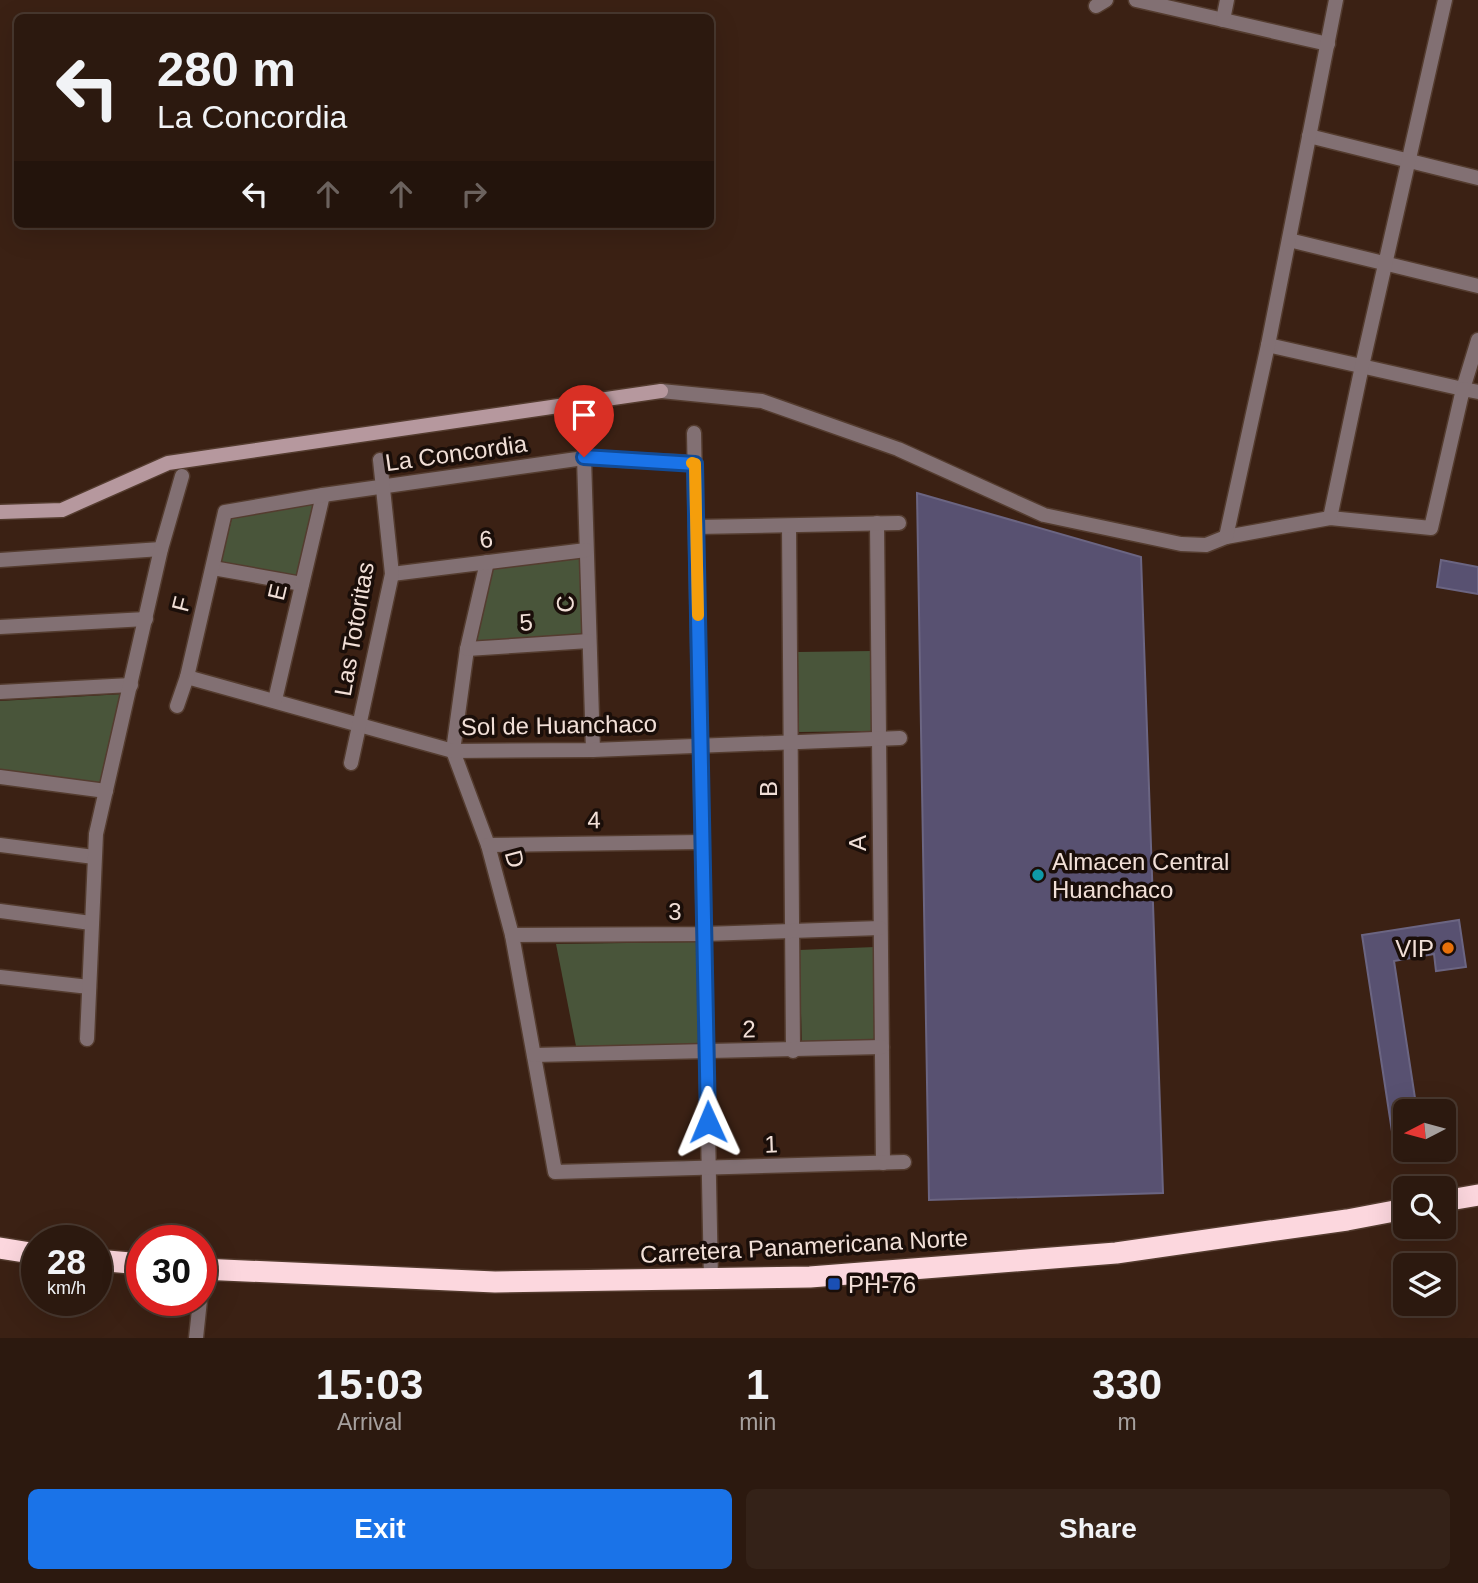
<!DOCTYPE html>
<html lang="en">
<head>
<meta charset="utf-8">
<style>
  body { margin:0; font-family:Arial,sans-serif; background:#342218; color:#f1f3f6; height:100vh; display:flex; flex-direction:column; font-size:26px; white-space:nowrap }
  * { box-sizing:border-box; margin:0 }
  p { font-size:23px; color:#a6a09e }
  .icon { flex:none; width:38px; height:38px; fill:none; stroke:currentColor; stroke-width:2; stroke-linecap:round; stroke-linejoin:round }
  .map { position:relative; height:1338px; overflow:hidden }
  .sheet { display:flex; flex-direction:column; background:#2c190f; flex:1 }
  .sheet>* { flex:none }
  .banner { position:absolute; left:14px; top:14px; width:700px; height:214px; border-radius:10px; box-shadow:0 7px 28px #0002,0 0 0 2px #48382f; background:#2c190f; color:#f1f3f6; overflow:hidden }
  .needle { width:46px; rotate:264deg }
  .tools { position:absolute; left:1393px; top:1099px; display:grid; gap:14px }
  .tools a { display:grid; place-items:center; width:63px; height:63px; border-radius:10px; background:#2c190f; box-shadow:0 7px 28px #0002,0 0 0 2px #48382f; font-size:35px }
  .speed { position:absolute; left:21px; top:1225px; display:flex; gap:14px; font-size:35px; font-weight:700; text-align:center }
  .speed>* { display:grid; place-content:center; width:91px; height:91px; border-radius:50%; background:#2c190f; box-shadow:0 7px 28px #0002,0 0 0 2px #48382f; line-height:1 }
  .speed small { font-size:18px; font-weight:400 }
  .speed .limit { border:10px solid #d22; background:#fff; color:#111 }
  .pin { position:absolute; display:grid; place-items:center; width:60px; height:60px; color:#fff; margin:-72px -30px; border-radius:50% 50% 50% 0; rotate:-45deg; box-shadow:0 0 7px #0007 }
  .pin .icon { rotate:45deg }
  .me { position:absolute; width:77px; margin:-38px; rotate:359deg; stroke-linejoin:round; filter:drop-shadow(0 0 5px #0008) }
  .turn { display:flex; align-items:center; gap:24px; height:147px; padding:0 28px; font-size:32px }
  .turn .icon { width:91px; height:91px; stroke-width:2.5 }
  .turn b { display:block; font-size:49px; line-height:60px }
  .lanes { display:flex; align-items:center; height:66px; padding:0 28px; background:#0003; justify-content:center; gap:35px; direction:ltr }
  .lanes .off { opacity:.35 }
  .eta { display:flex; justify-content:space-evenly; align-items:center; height:119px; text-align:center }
  .eta b { font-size:42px; font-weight:600; line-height:49px }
  .button { display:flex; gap:14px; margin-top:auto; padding:14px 28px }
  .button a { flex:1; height:80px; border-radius:10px; background:#1a73e8; color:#fff; font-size:28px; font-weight:600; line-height:80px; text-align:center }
  .button a+a { background:#342218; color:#f1f3f6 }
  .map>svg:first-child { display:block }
</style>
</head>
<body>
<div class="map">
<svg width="1478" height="1338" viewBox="0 0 1478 1338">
  <rect width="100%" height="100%" fill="#3b2114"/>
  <!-- green -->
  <g fill="#49553a">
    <path d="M 316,499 L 299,579 L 221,563 L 233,514 Z"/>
    <path d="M 583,553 L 585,635 L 473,642 L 492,565 Z"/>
    <path d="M 872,651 L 873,731 L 799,732 L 798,652 Z"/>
    <path d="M 124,694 L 102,783 L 0,770 L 0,701 Z"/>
    <path d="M 696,942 L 699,1045 L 576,1046 L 556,944 Z"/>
    <path d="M 875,947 L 878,1044 L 802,1044 L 799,950 Z"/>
  </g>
  <!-- building -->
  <g fill="#585171" stroke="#6b6582" stroke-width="2">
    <path d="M 917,493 L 1141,557 L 1163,1193 L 929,1200 Z"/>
    <path d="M 1441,560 L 1478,567 L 1478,594 L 1437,587 Z"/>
    <path d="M 1459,920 L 1466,967 L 1436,971 L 1434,954 L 1394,961 L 1417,1111 L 1405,1111 L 1405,1136 L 1393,1138 L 1362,935 Z"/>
  </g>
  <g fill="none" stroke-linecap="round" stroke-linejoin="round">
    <defs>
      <g id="street">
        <path d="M 1136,0 L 1328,44"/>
        <path d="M 1096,6 L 1106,0"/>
        <path d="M 1223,20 L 1227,0"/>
        <path d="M 1309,136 L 1478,178"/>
        <path d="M 1289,240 L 1478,286"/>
        <path d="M 1268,345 L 1463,389 L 1478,340"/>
        <path d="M 661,391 L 762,401 L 898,449 L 1044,515 L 1181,544 L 1206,545 L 1226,537 L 1330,518 L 1431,528 L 1463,389 L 1478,392"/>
        <path d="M 694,433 L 711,1280"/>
        <path d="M 584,458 L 593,750"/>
        <path d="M 1330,518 L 1362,366 L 1445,0"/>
        <path d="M 877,523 L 883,1163"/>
        <path d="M 789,526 L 793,1051"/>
        <path d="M 696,527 L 899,523"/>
        <path d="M 1226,537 L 1268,345 L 1336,0"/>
        <path d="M 0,560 L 161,549"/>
        <path d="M 487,562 L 467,649 L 453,751 L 488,845 L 512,935 L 555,1172 L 904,1162"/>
        <path d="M 213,568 L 302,584"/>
        <path d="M 392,574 L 586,550"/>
        <path d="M 0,627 L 146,619"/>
        <path d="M 467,649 L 589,641"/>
        <path d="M 187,677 L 453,751 L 593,750 L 900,738"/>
        <path d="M 0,692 L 131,685"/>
        <path d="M 275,700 L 323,495"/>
        <path d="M 177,706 L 187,677 L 225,512 L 323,495 L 584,458 L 695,463"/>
        <path d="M 351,763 L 392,574 L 380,460"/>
        <path d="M 0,777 L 106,791"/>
        <path d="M 0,845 L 94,857"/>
        <path d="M 488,845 L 701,842"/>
        <path d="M 0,911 L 91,923"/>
        <path d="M 512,935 L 704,934 L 880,928"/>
        <path d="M 0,977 L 89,987"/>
        <path d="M 87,1039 L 96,834 L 161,549 L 182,476"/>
        <path d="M 534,1055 L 882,1047"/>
        <path d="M 201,1290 L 204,1270"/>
        <path d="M 196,1338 L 200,1300"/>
      </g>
      <path id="secondary" d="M 0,512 L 62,510 L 168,463 L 661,391"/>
      <g id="highway">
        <path d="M 1444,1201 L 1478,1195"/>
        <path d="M 0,1248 L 37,1254"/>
        <path d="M 96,1260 L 142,1264"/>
        <path d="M 201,1269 L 495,1282 L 810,1277 L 1116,1253 L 1347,1220 L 1405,1209"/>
      </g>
    </defs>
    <!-- street casing -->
    <use href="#street" stroke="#543c2f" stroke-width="17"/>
    <!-- secondary casing -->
    <use href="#secondary" stroke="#543c2f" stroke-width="17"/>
    <!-- highway casing -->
    <use href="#highway" stroke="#543c2f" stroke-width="24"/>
    <!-- street -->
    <use href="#street" stroke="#827073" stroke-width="14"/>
    <!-- secondary -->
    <use href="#secondary" stroke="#b6989e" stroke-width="14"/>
    <!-- highway -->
    <use href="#highway" stroke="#fcd7de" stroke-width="21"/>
  </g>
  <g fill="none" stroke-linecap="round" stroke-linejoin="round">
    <defs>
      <path id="route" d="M 584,457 L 695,464 L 708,1122"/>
    </defs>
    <!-- route casing -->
    <use href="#route" stroke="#114b97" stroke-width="18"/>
    <!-- route -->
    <use href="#route" stroke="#1a73e8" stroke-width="12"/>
    <!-- slow -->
    <path stroke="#f59e0b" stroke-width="12" d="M 692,463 L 695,464 L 698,615"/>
  </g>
  <!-- markers -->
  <circle fill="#0f9aa8" stroke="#1a0e09" stroke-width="2.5" cx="1038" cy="875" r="7"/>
  <circle fill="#e8710a" stroke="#1a0e09" stroke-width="2.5" cx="1448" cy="948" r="7"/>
  <rect fill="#1a4fb4" stroke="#1a0e09" stroke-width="2.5" x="827" y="1277" width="14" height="14" rx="3.5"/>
  <g text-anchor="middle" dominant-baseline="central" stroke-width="7" stroke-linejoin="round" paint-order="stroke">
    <!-- street labels -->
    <g font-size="24" fill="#f1dfd7" stroke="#1a0e09">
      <text transform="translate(456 453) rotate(-8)">La Concordia</text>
      <text transform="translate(486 539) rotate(-7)">6</text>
      <text transform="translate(277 592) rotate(-77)">E</text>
      <text transform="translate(181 604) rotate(-76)">F</text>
      <text transform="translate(565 604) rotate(-91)">C</text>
      <text transform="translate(526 622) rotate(-4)">5</text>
      <text transform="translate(354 629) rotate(-80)">Las Totoritas</text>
      <text transform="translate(559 725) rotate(-1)">Sol de Huanchaco</text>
      <text transform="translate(768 789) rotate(-90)">B</text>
      <text transform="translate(594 820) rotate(-1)">4</text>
      <text transform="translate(857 843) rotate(-90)">A</text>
      <text transform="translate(515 859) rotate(75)">D</text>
      <text x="675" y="911">3</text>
      <text transform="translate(749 1029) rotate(-1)">2</text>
      <text transform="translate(771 1144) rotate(-2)">1</text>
      <text transform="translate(804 1246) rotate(-3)">Carretera Panamericana Norte</text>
    </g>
    <!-- poi labels -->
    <g font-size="24" fill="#f1dfd7" stroke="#1a0e09" text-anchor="start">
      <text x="1052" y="861">Almacen Central<tspan x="1052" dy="28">Huanchaco</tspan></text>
      <text x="1434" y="948" text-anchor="end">VIP</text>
      <text x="848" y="1284">PH-76</text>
    </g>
  </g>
</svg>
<div class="tools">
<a><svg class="needle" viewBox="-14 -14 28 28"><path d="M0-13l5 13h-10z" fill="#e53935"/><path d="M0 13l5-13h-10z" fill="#a6a09e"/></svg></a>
<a><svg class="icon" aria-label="search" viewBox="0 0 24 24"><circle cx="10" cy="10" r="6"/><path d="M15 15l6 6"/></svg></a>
<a><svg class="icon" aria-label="layers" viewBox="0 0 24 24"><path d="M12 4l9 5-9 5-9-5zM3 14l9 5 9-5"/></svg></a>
</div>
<div class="speed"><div>28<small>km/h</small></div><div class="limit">30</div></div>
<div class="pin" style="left:584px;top:457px;background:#d93025"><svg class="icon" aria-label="arrive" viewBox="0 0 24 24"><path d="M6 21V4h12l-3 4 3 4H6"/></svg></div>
<svg class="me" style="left:708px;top:1122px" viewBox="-20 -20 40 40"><path d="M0-17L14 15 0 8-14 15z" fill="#1a73e8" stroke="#fff" stroke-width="4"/></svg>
<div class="banner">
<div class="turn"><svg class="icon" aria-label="left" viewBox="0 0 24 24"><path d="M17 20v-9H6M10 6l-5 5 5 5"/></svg><div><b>280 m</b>La Concordia</div></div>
<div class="lanes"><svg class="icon" aria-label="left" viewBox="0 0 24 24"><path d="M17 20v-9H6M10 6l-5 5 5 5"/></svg><svg class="icon off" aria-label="ahead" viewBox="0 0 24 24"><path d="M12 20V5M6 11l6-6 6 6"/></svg><svg class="icon off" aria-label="ahead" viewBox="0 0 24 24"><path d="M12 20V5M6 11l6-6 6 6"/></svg><svg class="icon off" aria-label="right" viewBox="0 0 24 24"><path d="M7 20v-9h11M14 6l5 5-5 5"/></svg></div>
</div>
</div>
<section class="sheet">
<div class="eta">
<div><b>15:03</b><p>Arrival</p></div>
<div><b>1</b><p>min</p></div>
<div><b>330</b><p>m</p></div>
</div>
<div class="button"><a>Exit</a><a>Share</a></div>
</section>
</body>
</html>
